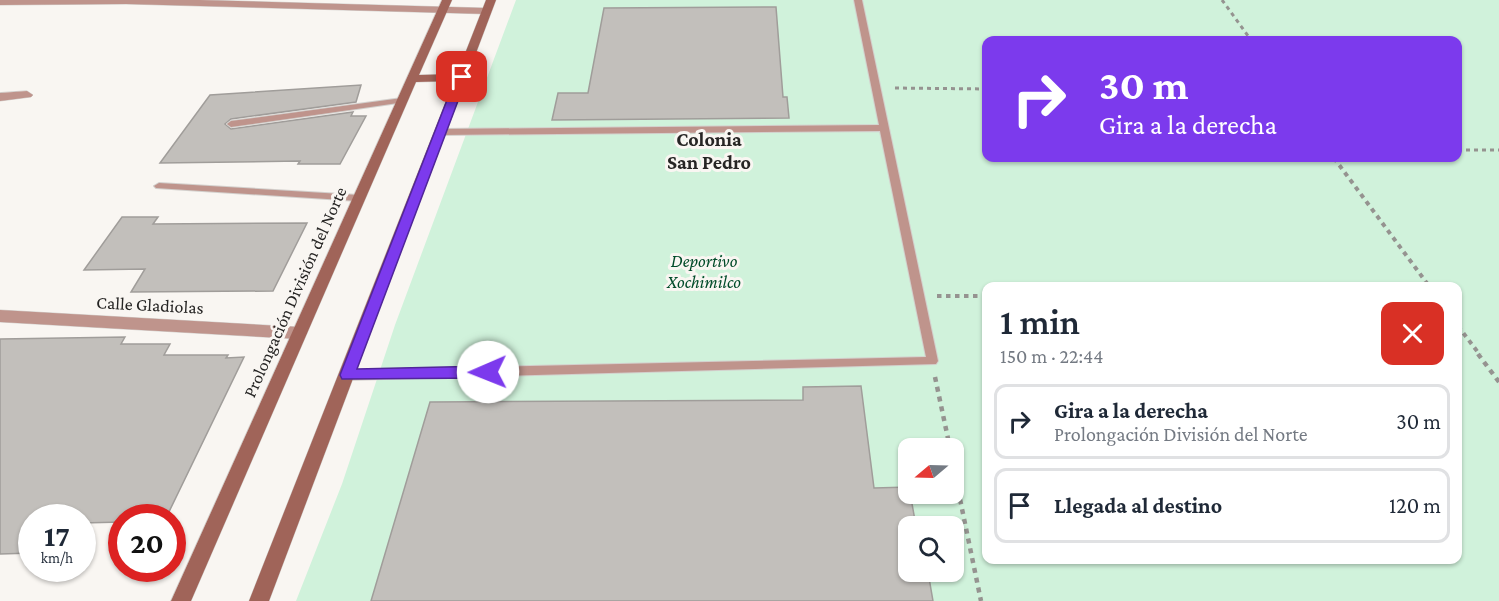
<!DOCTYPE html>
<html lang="es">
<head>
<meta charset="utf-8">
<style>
  body { margin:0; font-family:"Crimson Pro",serif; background:#f2f2f3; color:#1f2937; height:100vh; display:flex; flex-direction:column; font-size:22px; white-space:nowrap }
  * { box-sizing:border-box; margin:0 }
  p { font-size:20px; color:#747a83 }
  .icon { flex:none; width:33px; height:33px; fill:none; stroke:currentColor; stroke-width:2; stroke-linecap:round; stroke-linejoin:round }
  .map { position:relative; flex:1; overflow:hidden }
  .panel { position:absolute; left:982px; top:282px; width:480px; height:282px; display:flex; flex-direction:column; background:#fff; border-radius:12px; box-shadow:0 2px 4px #0004 }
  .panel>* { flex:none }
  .top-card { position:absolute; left:982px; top:36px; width:480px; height:126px; border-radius:12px; box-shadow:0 2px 4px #0004; background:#7c3aed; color:#fff; overflow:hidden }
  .needle { width:39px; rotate:251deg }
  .tools { position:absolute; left:898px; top:438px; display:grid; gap:12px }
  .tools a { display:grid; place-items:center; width:66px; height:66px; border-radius:12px; background:#fff; box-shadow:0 2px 4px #0004; font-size:30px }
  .speed { position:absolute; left:18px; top:504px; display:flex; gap:12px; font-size:30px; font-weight:700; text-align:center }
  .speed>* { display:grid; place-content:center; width:78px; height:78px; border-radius:50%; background:#fff; box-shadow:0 2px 4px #0004; line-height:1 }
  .speed small { font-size:15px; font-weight:400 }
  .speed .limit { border:9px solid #d22; background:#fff; color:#111 }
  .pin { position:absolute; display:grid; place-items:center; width:51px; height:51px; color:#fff; margin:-26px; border-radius:12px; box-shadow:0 3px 9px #0006 }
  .me { position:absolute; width:66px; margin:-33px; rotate:269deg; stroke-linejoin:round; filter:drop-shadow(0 0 4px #0008) }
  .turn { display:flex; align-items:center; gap:21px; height:126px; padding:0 18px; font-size:27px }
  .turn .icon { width:78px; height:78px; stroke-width:2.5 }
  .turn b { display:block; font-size:42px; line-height:51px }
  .round { display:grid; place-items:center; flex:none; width:63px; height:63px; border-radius:12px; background:#f2f2f3 }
  .summary { display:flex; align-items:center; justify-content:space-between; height:102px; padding:0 18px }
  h1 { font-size:36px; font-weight:600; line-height:45px }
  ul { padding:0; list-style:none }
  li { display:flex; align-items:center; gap:18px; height:75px; margin:0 12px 9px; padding:0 6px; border:3px solid #e0e1e3; border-radius:12px }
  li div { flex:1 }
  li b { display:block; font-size:22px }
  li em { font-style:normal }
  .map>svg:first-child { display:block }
</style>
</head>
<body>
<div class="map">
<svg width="1499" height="601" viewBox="0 0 1499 601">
  <rect width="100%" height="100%" fill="#f9f6f2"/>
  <!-- green -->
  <path fill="#d0f2db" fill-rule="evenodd" d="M 516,0 L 1499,0 L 1499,601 L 296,601 L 342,484 L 395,325 ZM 987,40 L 1458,40 L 1458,158 L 987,158 ZM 987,286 L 1458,286 L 1458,560 L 987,560 ZM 909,448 L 954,448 L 954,494 L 909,494 ZM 909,526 L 954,526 L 954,572 L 909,572 Z"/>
  <!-- building -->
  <g fill="#c2bfbb" stroke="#a09d9a" stroke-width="1.5">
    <path d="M 776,7 L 783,97 L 787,97 L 789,118 L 552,120 L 558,93 L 588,93 L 604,8 Z"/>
    <path d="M 361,85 L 356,102 L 231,119 L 225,124 L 231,129 L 353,112 L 351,116 L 366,116 L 340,164 L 298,164 L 300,161 L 160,163 L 210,95 Z"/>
    <path d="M 122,217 L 158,217 L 153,224 L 307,223 L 273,291 L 131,292 L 145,269 L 84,270 Z"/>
    <path d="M 125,337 L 121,344 L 170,344 L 164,355 L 228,355 L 226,358 L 244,357 L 166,518 L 122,518 L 122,522 L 82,523 L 82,518 L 32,518 L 32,553 L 0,554 L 0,339 Z"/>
    <path d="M 861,386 L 874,488 L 909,487 L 916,526 L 909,526 L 909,572 L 928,572 L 933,601 L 371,601 L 430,402 L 803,400 L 803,387 Z"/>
  </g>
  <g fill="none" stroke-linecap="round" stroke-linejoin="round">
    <defs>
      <g id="lane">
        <path d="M 854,0 L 862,0 L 938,361 L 936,364 L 348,380 L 344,378 L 342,375 L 344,372 L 348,370 L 926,357 L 880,131 L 440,135 L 436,132 L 440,129 L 879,125 Z"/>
        <path d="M 402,98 L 405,98 L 405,102 L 231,127 L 227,124 L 231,121 Z"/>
        <path d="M 159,183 L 358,195 L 363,198 L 358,201 L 156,188 L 154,186 Z"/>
      </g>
      <g id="street">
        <path d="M 0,0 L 200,0 L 486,8 L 491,11 L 486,14 L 126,4 L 0,5 Z"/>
        <path d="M 27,91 L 33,95 L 31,97 L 0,101 L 0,93 Z"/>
        <path d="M 0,310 L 299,327 L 304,329 L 307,333 L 304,337 L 299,339 L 0,322 Z"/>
      </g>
      <path id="secondary" d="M 442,0 L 452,0 L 419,75 L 457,74 L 486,0 L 496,0 L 269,601 L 249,601 L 454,81 L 416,82 L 191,601 L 171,601 Z"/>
    </defs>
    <!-- lane casing -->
    <use href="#lane" stroke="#d3d0cd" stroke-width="2"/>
    <!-- street casing -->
    <use href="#street" stroke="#d3d0cd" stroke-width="1"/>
    <!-- secondary casing -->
    <use href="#secondary" stroke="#d3d0cd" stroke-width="1"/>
    <!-- path-far2 -->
    <g stroke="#959390" stroke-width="3" stroke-dasharray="4 4" stroke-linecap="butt">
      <path d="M 1222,0 L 1251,40"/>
      <path d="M 895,88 L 987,89"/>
      <path d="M 1458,150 L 1499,150"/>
    </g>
    <!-- path-far1 -->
    <g stroke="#959390" stroke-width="4" stroke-dasharray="4.5 4.5" stroke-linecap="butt">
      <path d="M 1334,158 L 1429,286"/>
      <path d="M 937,296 L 987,296"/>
      <path d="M 1458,326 L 1480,355"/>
    </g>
    <!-- path -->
    <g stroke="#959390" stroke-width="4.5" stroke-dasharray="5 5" stroke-linecap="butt">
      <path d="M 1478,354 L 1499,382"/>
      <path d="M 935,377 L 950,448"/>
      <path d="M 954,470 L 981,601"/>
    </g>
    <!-- lane -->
    <use href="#lane" fill="#bf948c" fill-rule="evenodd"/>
    <!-- street -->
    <use href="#street" fill="#bf948c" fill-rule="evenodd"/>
    <!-- secondary -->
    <use href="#secondary" fill="#a06459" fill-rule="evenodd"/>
  </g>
  <!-- route -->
  <path fill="#7c3aed" stroke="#51269a" stroke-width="1.5" d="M 462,74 L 467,77 L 357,369 L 488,366 L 493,368 L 495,372 L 493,376 L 488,378 L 342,379 L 340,375 L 456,77 Z"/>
  <g text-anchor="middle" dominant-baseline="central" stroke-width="6" stroke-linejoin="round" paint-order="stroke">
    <!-- park labels -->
    <g font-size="18" font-style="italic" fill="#004b29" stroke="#f9f6f2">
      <text x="704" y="261">Deportivo<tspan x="704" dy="21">Xochimilco</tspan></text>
    </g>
    <!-- street labels -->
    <g font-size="18" fill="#262524" stroke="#f9f6f2">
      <text transform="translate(295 292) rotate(-66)">Prolongación División del Norte</text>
      <text transform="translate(150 305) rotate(3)">Calle Gladiolas</text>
    </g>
    <!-- neighbourhood labels -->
    <g font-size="20" font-weight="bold" fill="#262524" stroke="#f9f6f2">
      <text x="709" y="139">Colonia<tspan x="709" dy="23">San Pedro</tspan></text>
    </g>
  </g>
</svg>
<div class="tools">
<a><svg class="needle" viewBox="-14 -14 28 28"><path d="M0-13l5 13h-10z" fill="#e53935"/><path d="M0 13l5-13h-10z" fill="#747a83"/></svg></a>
<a><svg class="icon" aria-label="search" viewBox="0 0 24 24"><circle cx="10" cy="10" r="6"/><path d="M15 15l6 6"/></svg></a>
</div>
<div class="speed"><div>17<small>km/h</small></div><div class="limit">20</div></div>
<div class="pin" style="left:462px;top:77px;background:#d93025"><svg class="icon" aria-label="arrive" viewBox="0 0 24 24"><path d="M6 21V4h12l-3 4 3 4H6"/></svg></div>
<svg class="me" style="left:488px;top:372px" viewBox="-20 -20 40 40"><circle r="19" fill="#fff"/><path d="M0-13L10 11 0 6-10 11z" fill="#7c3aed"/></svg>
<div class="top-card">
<div class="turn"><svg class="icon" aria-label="right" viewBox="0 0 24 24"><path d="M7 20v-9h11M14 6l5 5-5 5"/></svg><div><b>30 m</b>Gira a la derecha</div></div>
</div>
<section class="panel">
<div class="summary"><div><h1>1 min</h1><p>150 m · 22:44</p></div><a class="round" style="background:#d93025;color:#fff"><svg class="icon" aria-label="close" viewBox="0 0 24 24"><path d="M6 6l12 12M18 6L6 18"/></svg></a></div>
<ul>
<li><svg class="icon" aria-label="right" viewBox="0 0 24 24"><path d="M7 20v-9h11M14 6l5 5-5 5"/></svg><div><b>Gira a la derecha</b><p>Prolongación División del Norte</p></div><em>30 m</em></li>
<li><svg class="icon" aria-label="arrive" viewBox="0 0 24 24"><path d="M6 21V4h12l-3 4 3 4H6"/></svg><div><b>Llegada al destino</b></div><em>120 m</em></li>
</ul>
</section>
</div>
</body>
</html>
